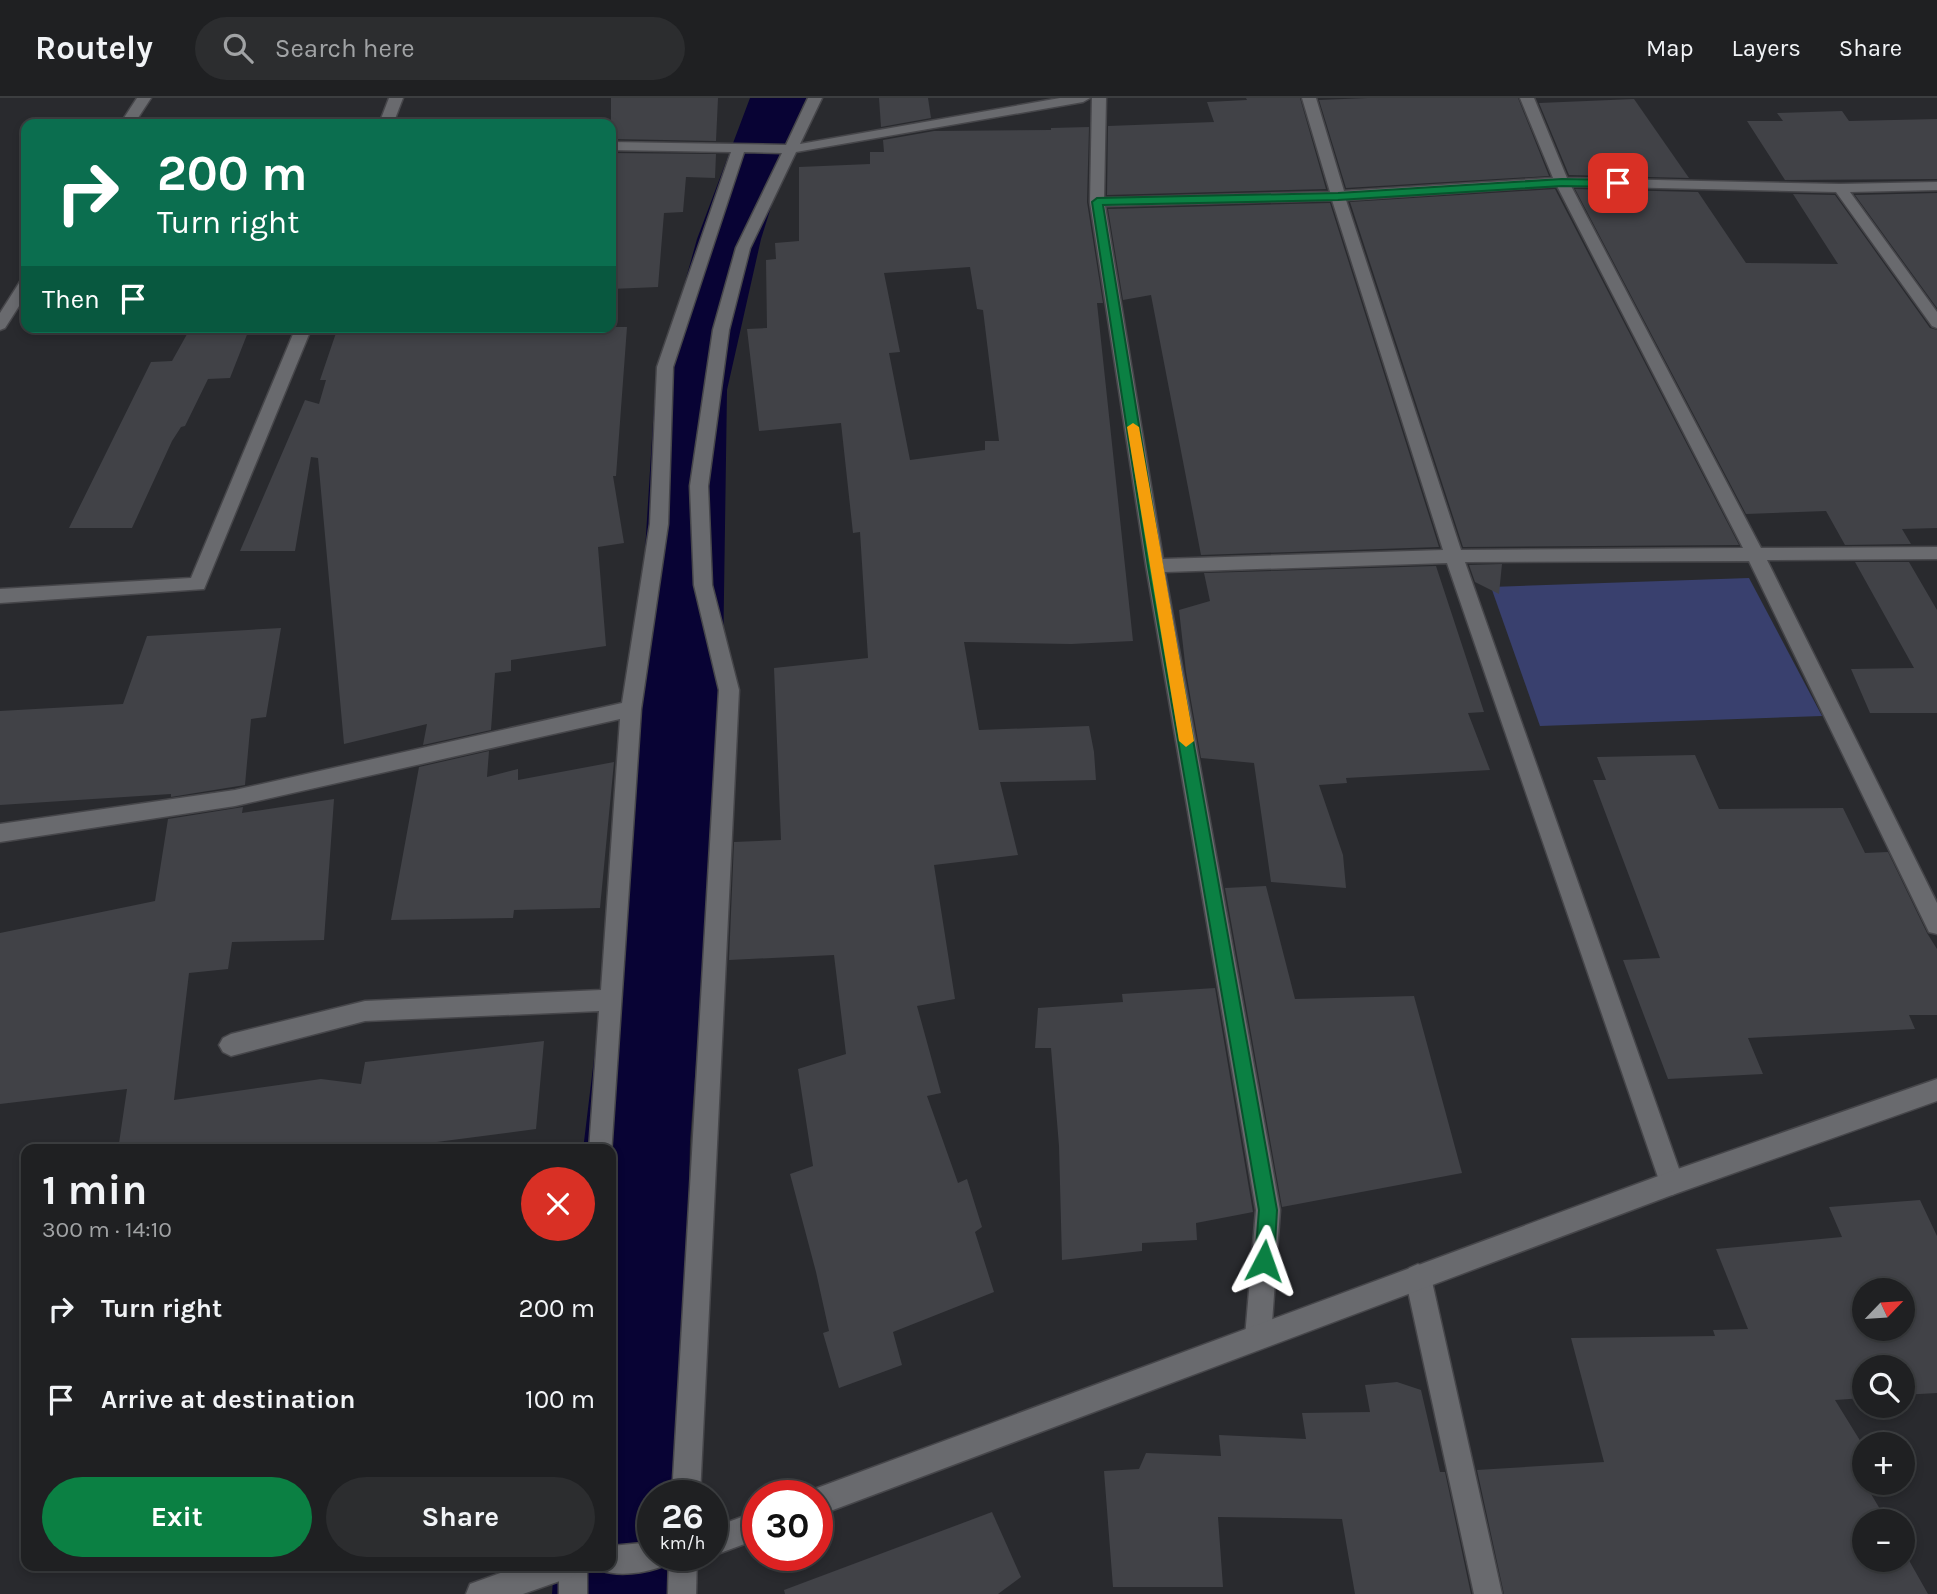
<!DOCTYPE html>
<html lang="en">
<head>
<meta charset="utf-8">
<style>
  body { margin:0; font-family:Karla,sans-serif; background:#2c2d2f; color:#f1f3f6; height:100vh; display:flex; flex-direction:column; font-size:26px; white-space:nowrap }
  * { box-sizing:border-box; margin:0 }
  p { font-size:23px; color:#a1a3a5 }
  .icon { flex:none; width:38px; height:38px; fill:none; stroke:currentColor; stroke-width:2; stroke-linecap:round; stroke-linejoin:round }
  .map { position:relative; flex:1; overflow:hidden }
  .panel { position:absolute; left:21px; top:1046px; width:595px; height:427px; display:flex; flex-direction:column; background:#1f2022; border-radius:14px; box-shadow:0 4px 10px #0003,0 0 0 2px #3c3e40 }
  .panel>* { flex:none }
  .top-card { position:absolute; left:21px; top:21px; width:595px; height:214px; border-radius:14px; box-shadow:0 4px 10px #0003,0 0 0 2px #3c3e40; background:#0b6e4f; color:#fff; overflow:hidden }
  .needle { width:46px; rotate:65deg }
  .tools { position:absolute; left:1852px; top:1180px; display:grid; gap:14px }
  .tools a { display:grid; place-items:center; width:63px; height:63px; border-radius:50%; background:#1f2022; box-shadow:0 4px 10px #0003,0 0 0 2px #3c3e40; font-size:35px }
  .speed { position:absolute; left:637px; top:1382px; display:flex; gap:14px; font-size:35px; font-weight:700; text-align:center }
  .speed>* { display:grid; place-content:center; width:91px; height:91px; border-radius:50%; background:#1f2022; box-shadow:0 4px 10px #0003,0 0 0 2px #3c3e40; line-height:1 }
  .speed small { font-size:18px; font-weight:400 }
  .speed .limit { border:10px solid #d22; background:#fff; color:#111 }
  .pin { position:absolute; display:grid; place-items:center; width:60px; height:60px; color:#fff; margin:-30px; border-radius:14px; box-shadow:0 4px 10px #0006 }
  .me { position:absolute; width:77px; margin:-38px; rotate:4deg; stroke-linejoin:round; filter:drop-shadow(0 0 5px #0008) }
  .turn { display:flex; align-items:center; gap:24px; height:147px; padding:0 21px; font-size:32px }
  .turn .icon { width:91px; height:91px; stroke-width:2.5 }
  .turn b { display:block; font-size:49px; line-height:60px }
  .then { display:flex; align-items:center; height:66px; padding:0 21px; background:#0003; gap:14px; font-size:26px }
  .round { display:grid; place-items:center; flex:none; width:74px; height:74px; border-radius:37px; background:#2c2d2f }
  .headline { display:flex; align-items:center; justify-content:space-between; height:119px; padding:0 21px }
  h1 { font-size:42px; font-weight:700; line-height:52px }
  .cta { display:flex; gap:14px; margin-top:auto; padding:14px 21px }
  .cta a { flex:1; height:80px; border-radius:42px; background:#0b8043; color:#fff; font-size:28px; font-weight:700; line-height:80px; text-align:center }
  .cta a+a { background:#2c2d2f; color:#f1f3f6 }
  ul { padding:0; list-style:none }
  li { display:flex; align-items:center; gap:21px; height:91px; padding:0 21px }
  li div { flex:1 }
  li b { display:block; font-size:26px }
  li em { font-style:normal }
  header { display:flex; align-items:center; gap:42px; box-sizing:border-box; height:98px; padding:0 35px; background:#1f2022; border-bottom:2px solid #3c3e40 }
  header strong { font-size:33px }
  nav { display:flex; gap:38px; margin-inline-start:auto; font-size:24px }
  .search { width:490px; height:63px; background:#2c2d2f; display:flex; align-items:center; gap:18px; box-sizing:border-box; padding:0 24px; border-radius:38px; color:#a1a3a5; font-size:26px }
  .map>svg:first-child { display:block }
</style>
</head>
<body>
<header>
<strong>Routely</strong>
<div class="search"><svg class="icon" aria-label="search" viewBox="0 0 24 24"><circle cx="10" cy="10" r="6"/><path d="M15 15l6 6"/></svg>Search here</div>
<nav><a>Map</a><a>Layers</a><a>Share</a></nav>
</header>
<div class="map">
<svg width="1937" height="1496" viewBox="0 0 1937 1496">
  <rect width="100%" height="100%" fill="#292a2e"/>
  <!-- green -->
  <path fill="#39406e" d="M 1749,480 L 1822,618 L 1540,628 L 1491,489 Z"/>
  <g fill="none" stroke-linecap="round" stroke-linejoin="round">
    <!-- river -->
    <path fill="#080334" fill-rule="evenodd" d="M 750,0 L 808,0 L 803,7 L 761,141 L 727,292 L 722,631 L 690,1043 L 682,1398 L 653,1398 L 653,1458 L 681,1458 L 680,1496 L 552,1496 L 554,1468 L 611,1468 L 611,1052 L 583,1052 L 634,631 L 655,292 L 697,141 Z"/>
  </g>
  <!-- building -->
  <g fill="#414247" fill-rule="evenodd">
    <path d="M 611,0 L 718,0 L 716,43 L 611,41 Z"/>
    <path d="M 879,0 L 928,0 L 931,20 L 881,29 Z"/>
    <path d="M 1246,0 L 1300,0 L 1326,91 L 1107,97 L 1108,28 L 1214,24 L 1207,4 L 1247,2 Z"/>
    <path d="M 1367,0 L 1518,0 L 1549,78 L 1346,90 L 1319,2 Z"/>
    <path d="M 1634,1 L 1689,80 L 1569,77 L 1539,5 Z"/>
    <path d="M 1842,13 L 1849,23 L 1937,21 L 1937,81 L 1785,82 L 1747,23 L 1783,23 L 1777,15 Z"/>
    <path d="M 1089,29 L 1087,104 L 1103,205 L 1097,205 L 1133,543 L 1071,546 L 964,544 L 979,632 L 1089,628 L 1094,654 L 1096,682 L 1000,684 L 1018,757 L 934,767 L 955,901 L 917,908 L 941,995 L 927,998 L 958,1085 L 967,1081 L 982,1129 L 975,1134 L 994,1194 L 893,1234 L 902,1267 L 839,1290 L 823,1235 L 829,1233 L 816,1174 L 790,1076 L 813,1068 L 798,971 L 846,956 L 834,857 L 729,862 L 734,744 L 781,742 L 774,570 L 868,560 L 860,434 L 853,435 L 841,325 L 759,333 L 747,231 L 767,230 L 766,162 L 776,161 L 775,145 L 799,143 L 799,69 L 870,66 L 870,54 L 884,54 L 883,42 L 934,33 L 1051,32 L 1051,30 ZM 970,169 L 977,211 L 983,212 L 999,343 L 985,343 L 985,352 L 910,362 L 889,255 L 900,254 L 884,175 Z"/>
    <path d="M 611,55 L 716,56 L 715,80 L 686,79 L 683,114 L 664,115 L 658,189 L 611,191 Z"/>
    <path d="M 1555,91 L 1739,447 L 1463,449 L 1350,104 Z"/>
    <path d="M 1575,91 L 1698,94 L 1746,165 L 1838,166 L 1793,96 L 1835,97 L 1930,230 L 1937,232 L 1937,430 L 1902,431 L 1911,446 L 1845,447 L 1826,413 L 1746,416 Z"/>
    <path d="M 1937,95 L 1937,210 L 1855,97 Z"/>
    <path d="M 1330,105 L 1439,449 L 1201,457 L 1151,197 L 1123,202 L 1108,111 Z"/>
    <path d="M 191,229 L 250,229 L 230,280 L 208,281 L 185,328 L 181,329 L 172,343 L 132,430 L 69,430 L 151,264 L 172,263 Z"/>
    <path d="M 338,229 L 627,229 L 616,378 L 613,378 L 624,445 L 598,449 L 606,548 L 511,562 L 511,573 L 495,575 L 491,632 L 423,647 L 427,626 L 344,646 L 318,360 L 311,359 L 295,453 L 240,453 L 305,302 L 319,306 L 326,282 L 320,282 Z"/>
    <path d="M 1855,464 L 1909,464 L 1937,512 L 1937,615 L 1870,615 L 1851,571 L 1914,570 Z"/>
    <path d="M 1502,466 L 1499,496 L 1475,484 L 1469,467 Z"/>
    <path d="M 1436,468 L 1484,614 L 1468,615 L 1490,672 L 1346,680 L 1347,685 L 1319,687 L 1343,757 L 1346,790 L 1271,784 L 1254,665 L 1201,660 L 1186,574 L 1179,512 L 1210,503 L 1204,475 Z"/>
    <path d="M 281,530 L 266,619 L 251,621 L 245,687 L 171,699 L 171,696 L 0,707 L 0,613 L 123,606 L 147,538 Z"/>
    <path d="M 489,653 L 487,679 L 518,671 L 518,682 L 614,664 L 600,810 L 514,812 L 513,820 L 391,822 L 419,669 Z"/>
    <path d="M 1695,657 L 1719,711 L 1843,710 L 1865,755 L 1888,754 L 1927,835 L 1937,851 L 1937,917 L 1909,917 L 1915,931 L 1748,940 L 1763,976 L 1668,981 L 1623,862 L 1660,860 L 1593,682 L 1606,682 L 1597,659 Z"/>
    <path d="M 334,701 L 324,842 L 232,844 L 228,871 L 189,875 L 174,1002 L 321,981 L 361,986 L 365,964 L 544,943 L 536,1031 L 375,1052 L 118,1052 L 127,991 L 0,1006 L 0,835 L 155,803 L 168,721 L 243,709 L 242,715 Z"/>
    <path d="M 1266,788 L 1295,901 L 1414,898 L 1462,1075 L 1282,1109 L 1225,790 Z"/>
    <path d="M 1215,890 L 1253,1114 L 1196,1125 L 1197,1142 L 1142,1145 L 1142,1153 L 1062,1162 L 1059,1048 L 1051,950 L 1035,950 L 1038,910 L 1123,904 L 1122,896 Z"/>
    <path d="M 1920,1102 L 1937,1138 L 1937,1295 L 1902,1297 L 1902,1269 L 1864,1269 L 1864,1300 L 1835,1302 L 1864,1349 L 1864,1384 L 1887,1423 L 1864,1423 L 1864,1461 L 1902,1461 L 1902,1450 L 1928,1496 L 1504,1496 L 1477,1372 L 1604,1364 L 1571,1240 L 1715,1238 L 1713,1232 L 1748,1231 L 1716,1151 L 1842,1139 L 1829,1109 ZM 1864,1192 L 1902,1192 L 1902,1230 L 1864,1230 Z"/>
    <path d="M 1397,1284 L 1421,1292 L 1440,1374 L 1445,1374 L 1471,1496 L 1355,1496 L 1342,1421 L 1218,1419 L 1223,1489 L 1113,1489 L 1104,1373 L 1139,1371 L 1146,1355 L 1221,1358 L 1219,1337 L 1306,1341 L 1302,1315 L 1370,1314 L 1365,1287 Z"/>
    <path d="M 992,1414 L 1021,1479 L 998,1496 L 785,1496 L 784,1492 Z"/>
  </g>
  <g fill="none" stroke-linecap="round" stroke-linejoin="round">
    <defs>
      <g id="street">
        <path d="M 389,0 L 403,0 L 393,26 L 379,26 Z"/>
        <path d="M 808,0 L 822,0 L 800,46 L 1060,0 L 1090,0 L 1083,4 L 796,54 L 750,150 L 729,232 L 708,388 L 712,487 L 739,592 L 700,1398 L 672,1398 L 719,592 L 694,487 L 690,388 L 713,232 L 736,150 L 782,55 L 744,54 L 673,269 L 668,426 L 641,611 L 611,1057 L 611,1052 L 589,1052 L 599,913 L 365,923 L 231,958 L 223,954 L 219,947 L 223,940 L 231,936 L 365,903 L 601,892 L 620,621 L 235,708 L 0,744 L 0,726 L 235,692 L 622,605 L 650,426 L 657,269 L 731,54 L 611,52 L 611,44 L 786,47 Z"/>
        <path d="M 1092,0 L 1106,0 L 1104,100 L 1330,94 L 1302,0 L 1316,0 L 1344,93 L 1553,80 L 1520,0 L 1534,0 L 1567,80 L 1840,86 L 1937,84 L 1937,92 L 1850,94 L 1937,214 L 1937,230 L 1932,228 L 1836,94 L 1571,88 L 1761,450 L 1937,449 L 1937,461 L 1767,462 L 1937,805 L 1937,836 L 1929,834 L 1749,463 L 1465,464 L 1684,1085 L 1681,1093 L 1672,1097 L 1663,1093 L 1660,1085 L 1447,465 L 1165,474 L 1280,1112 L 1271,1239 L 1267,1248 L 1258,1252 L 1249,1248 L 1245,1239 L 1256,1112 L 1146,468 L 1090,104 ZM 1557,88 L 1743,450 L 1461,452 L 1346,102 ZM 1332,102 L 1443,452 L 1163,461 L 1105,108 Z"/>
        <path d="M 296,229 L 312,229 L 204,491 L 0,505 L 0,491 L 191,480 Z"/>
        <path d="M 1418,1166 L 1427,1170 L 1431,1179 L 1502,1496 L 1474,1496 L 1405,1179 L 1409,1170 Z"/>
        <path d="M 669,1458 L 697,1458 L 696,1496 L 668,1496 Z"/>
        <rect x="559" y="1468" width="28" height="28"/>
      </g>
      <g id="secondary">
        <path d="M 137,0 L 151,0 L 134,26 L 120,26 Z"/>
        <path d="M 26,180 L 26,197 L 5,230 L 0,232 L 0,215 L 21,182 Z"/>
        <path d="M 1937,981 L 1937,1003 L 1672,1097 L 817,1418 L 817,1398 L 805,1398 L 807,1394 L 817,1390 L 1672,1073 Z"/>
        <path d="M 758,1413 L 758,1441 L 712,1458 L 711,1458 L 712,1430 Z"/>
        <path d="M 653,1444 L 653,1458 L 667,1458 L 663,1468 C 646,1475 618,1479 601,1472 L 599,1468 L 611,1468 L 611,1448 Z"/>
        <path d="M 520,1468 L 578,1468 L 574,1478 L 523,1496 L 466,1496 L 470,1486 Z"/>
      </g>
    </defs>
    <!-- street casing -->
    <use href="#street" stroke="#46464a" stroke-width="3"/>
    <!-- secondary casing -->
    <use href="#secondary" stroke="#46464a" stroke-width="3"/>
    <!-- street -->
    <use href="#street" fill="#696a6e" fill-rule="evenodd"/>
    <!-- secondary -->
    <use href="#secondary" fill="#696a6e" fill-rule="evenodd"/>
  </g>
  <!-- route -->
  <path fill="#0b8043" stroke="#07532c" stroke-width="2" d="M 1562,81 L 1618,82 L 1623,85 L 1618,89 L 1562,88 L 1338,102 L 1103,107 L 1162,468 L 1277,1112 L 1274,1163 L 1271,1170 L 1264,1172 L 1257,1170 L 1255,1163 L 1259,1112 L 1148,468 L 1092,104 L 1097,100 L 1338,95 Z"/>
  <!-- slow -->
  <path fill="#f59e0b" d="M 1133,325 L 1139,329 L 1194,643 L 1186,649 L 1179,643 L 1127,329 Z"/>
</svg>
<div class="tools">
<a><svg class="needle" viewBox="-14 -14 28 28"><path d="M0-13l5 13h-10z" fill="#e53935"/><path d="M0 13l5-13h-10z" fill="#a1a3a5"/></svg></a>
<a><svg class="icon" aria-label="search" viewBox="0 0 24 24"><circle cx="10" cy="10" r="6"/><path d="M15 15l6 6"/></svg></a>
<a>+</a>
<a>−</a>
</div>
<div class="speed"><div>26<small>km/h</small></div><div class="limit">30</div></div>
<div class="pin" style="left:1618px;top:85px;background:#d93025"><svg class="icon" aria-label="arrive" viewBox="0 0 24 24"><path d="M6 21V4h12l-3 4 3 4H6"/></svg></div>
<svg class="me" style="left:1264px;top:1163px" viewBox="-20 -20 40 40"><path d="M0-17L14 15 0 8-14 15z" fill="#0b8043" stroke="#fff" stroke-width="4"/></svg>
<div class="top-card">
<div class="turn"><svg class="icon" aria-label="right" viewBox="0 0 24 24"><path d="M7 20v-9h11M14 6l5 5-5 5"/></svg><div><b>200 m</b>Turn right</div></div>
<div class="then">Then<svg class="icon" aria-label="arrive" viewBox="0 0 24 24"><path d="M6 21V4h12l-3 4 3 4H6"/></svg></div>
</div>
<section class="panel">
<div class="headline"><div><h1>1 min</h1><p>300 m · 14:10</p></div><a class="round" style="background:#d93025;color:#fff"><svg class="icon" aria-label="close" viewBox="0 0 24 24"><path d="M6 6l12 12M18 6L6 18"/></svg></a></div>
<ul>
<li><svg class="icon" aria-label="right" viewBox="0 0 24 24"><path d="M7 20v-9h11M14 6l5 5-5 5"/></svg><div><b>Turn right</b></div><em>200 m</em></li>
<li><svg class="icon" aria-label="arrive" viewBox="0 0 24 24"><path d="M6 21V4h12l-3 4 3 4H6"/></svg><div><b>Arrive at destination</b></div><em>100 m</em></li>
</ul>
<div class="cta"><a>Exit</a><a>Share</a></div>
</section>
</div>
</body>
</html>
